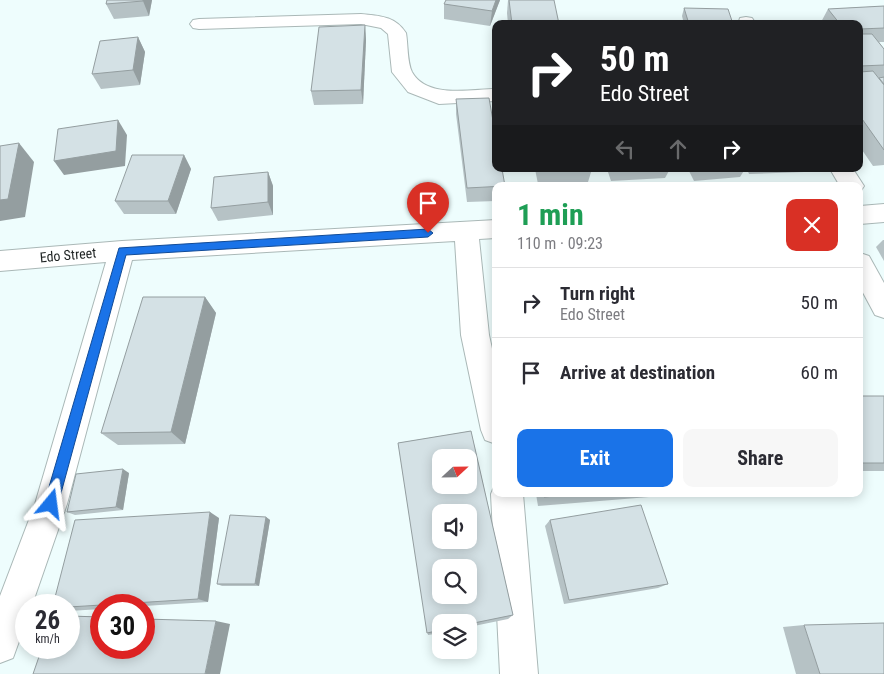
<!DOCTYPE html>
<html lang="en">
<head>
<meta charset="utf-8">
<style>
  body { margin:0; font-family:"Roboto Condensed",sans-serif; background:#f7f7f7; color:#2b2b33; height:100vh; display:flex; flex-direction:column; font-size:19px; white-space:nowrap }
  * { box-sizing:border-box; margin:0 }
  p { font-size:16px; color:#7c7c81 }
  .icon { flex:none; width:28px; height:28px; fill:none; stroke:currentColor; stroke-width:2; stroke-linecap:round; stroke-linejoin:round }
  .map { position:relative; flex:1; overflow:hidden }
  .details { position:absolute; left:492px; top:182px; width:371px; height:315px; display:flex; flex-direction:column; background:#fff; border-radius:10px; box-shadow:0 2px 12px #0003 }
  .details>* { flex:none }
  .hud { position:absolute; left:492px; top:20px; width:371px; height:152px; border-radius:10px; box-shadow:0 2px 12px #0003; background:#202124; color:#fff; overflow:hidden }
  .needle { width:32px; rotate:68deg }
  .controls { position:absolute; left:432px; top:449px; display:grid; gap:10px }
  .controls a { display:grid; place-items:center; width:45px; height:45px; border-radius:10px; background:#fff; box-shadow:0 2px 12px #0003; font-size:25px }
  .speed { position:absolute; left:15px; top:594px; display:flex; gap:10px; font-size:25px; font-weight:700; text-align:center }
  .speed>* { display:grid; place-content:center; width:65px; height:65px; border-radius:50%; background:#fff; box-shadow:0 2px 12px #0003; line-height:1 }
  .speed small { font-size:12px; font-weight:400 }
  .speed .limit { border:8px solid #d22; background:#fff; color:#111 }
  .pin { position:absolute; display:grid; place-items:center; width:42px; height:42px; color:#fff; margin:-51px -21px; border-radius:50% 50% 50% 0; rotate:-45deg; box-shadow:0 0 5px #0007 }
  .pin .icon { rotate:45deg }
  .me { position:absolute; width:55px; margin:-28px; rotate:16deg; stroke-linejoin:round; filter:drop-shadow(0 0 4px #0008) }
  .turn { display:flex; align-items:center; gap:18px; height:105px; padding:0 25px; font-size:22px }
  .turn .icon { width:65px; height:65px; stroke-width:2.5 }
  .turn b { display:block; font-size:35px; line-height:42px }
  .lanes { display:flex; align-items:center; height:48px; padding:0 25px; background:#0003; justify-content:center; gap:25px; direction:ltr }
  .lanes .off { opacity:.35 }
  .round { display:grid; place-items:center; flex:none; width:52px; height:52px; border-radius:10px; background:#f7f7f7 }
  .head { display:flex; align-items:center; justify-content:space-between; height:85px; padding:0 25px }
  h1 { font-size:30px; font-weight:700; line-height:38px; color:#1e9e55 }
  .action { display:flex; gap:10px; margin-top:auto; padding:10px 25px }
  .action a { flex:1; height:58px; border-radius:10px; background:#1a73e8; color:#fff; font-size:20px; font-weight:700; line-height:58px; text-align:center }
  .action a+a { background:#f7f7f7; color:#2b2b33 }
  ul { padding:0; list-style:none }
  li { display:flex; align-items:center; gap:15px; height:70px; padding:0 25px; border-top:1px solid #e1e1e2 }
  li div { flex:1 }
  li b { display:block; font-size:19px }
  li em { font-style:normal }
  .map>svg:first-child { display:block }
</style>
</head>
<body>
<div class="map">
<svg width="884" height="674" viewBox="0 0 884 674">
  <rect width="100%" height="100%" fill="#eefdfd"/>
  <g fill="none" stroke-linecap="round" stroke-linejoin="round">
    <defs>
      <g id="minor">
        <path d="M 361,14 C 380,16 395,16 406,33 C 408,44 407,62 412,72 C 427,99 471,89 496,89 L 496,101 L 439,104 L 408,92 L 392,72 L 388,34 L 381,28 L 361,24 L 199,29 L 193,28 L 190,24 L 193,20 L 199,19 Z"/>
        <path d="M 746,17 L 752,18 L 756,24 L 738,24 L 740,18 Z"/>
        <path d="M 830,169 L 853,169 L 864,186 L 860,192 L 860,186 L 840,186 Z"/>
        <path d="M 884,204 L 884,222 L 860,224 L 860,206 Z"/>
        <path d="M 496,220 L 496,238 L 479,239 L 489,335 L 496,367 L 496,444 L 485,440 L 481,430 L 461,335 L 455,241 L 132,260 L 67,504 L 32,605 L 26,605 L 26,622 L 13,658 L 0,663 L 0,596 L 35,504 L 106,262 L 0,271 L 0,251 L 122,241 Z"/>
        <path d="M 860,253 L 869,256 L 884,283 L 884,318 L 875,315 L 860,287 Z"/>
        <path d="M 496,482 L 496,494 L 523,494 L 538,674 L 500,674 L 491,494 Z"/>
      </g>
    </defs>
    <!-- minor casing -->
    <use href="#minor" stroke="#aab8b7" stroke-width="2"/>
    <!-- minor -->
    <use href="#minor" fill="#fff" fill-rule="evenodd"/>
  </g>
  <!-- wall -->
  <g fill="#b6c2c5" fill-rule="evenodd">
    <path d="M 107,0 L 152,0 L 149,16 L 114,19 L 106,4 Z"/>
    <path d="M 446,0 L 500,0 L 490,26 L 444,19 L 444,4 Z"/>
    <path d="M 508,0 L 559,24 L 508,24 L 507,13 Z"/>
    <path d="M 884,6 L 884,42 L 879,42 L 884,49 L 884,165 L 873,166 L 860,147 L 860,24 L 820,24 L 828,9 Z"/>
    <path d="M 684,8 L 733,24 L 684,24 L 682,16 Z"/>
    <path d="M 365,25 L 366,40 L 363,104 L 314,105 L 311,91 Z"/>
    <path d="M 138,37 L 145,52 L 140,85 L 101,89 L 92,74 Z"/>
    <path d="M 456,99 L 496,186 L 496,201 L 467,202 L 456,114 Z"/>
    <path d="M 184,155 L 191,169 L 176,214 L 124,214 L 115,201 Z"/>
    <path d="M 535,169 L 592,169 L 588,182 L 538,184 Z"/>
    <path d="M 607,169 L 670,169 L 665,178 L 611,181 Z"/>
    <path d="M 688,169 L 745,169 L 740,177 L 694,181 Z"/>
    <path d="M 747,169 L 806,169 L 804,172 L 749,174 Z"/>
    <path d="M 268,172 L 273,186 L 273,215 L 218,221 L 211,208 Z"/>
    <path d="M 883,240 L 884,240 L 884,261 L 876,247 Z"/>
    <path d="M 205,297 L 216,313 L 185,444 L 118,445 L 101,433 Z"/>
    <rect x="860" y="396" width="24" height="75"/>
    <path d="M 471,431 L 513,615 L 508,619 L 469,627 L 469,622 L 441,622 L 441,633 L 428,635 L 398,443 ZM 441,458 L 469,458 L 469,485 L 441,485 ZM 441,512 L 469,512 L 469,540 L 441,540 ZM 441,568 L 469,568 L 469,595 L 441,595 Z"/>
    <path d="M 129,473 L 123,510 L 75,515 L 67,512 Z"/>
    <path d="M 536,494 L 686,494 L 538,506 Z"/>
    <path d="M 266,517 L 270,520 L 259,586 L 222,586 L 217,584 Z"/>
    <path d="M 219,518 L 208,602 L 144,606 L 144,605 L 101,605 L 101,609 L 69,611 L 69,605 Z"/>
    <path d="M 550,520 L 668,584 L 658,588 L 564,604 L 545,526 Z"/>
    <path d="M 804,625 L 884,674 L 796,674 L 783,627 Z"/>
  </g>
  <!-- shaded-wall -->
  <g fill="#949ea0">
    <path d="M 143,0 L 152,0 L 149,16 L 143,1 Z"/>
    <path d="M 496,0 L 500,0 L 490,26 L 492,11 Z"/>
    <path d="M 365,25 L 366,40 L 363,104 L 361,90 Z"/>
    <path d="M 138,37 L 145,52 L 140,85 L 133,70 Z"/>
    <path d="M 118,120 L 127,135 L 125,166 L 64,175 L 54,161 Z"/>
    <path d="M 19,143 L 34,162 L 25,217 L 0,221 L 0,200 Z"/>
    <path d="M 184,155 L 191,169 L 176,214 L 168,201 Z"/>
    <path d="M 268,172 L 273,186 L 273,215 L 268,202 Z"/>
    <path d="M 205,297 L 216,313 L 185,444 L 171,432 Z"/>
    <path d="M 123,469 L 129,473 L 123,510 L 116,507 Z"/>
    <path d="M 210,512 L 219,518 L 208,602 L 198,599 Z"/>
    <path d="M 266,517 L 270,520 L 259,586 L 255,584 Z"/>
    <path d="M 216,621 L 230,624 L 220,674 L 205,674 Z"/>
  </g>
  <!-- building -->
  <g fill="#d4e1e5" stroke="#949ea0" fill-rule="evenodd">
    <path d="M 107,0 L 143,0 L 143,1 L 106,4 Z"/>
    <path d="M 446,0 L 496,0 L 492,11 L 444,4 Z"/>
    <path d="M 509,0 L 554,0 L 559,24 L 512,24 Z"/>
    <path d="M 884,6 L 884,28 L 860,29 L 860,24 L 840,24 L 828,9 Z"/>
    <path d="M 684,8 L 728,9 L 733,24 L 689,24 Z"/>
    <path d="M 365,25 L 361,90 L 311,91 L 319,27 Z"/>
    <path d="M 860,34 L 872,34 L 884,49 L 884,65 L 860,66 Z"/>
    <path d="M 138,37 L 133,70 L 92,74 L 100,41 Z"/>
    <path d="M 873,71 L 884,85 L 884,150 L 860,116 L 860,72 Z"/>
    <path d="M 884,77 L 884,84 L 879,78 Z"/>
    <path d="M 489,98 L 496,138 L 496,169 L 502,169 L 505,186 L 467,188 L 456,99 Z"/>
    <path d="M 118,120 L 116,151 L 54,161 L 58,129 Z"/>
    <path d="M 19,143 L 8,199 L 0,200 L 0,146 Z"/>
    <path d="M 132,155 L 184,155 L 168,201 L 115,201 Z"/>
    <path d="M 540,169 L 578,169 L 541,170 Z"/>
    <path d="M 268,172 L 268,202 L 211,208 L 214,177 Z"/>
    <path d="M 143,297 L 205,297 L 171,432 L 101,433 Z"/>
    <rect x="860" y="396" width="24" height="67"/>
    <path d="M 471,431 L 513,615 L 469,624 L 469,622 L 441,622 L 441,630 L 427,633 L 398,443 ZM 441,458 L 469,458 L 469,485 L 441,485 ZM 441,512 L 469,512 L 469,540 L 441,540 ZM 441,568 L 469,568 L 469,595 L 441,595 Z"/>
    <path d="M 123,469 L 116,507 L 67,512 L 76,474 Z"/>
    <path d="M 543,494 L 579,494 L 544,497 Z"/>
    <path d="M 641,505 L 668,584 L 569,600 L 550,520 Z"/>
    <path d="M 210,512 L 198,599 L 69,607 L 69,605 L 53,605 L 75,520 Z"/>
    <path d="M 230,515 L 266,517 L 255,584 L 217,584 Z"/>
    <path d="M 69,616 L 101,617 L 101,648 L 144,648 L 144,619 L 216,621 L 205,674 L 33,674 L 42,648 L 69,648 Z"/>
    <path d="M 884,623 L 884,674 L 820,674 L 804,625 Z"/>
  </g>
  <!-- route -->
  <path fill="#1a73e8" stroke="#114b97" d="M 428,229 L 433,233 L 428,237 L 126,255 L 58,504 L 56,508 L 51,510 L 46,508 L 44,504 L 119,248 Z"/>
  <g text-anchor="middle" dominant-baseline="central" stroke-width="4.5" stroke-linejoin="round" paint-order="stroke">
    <!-- street labels -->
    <g font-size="14" fill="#1d2222" stroke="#fff">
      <text transform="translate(68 255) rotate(-5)">Edo Street</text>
    </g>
  </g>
</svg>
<div class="controls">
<a><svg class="needle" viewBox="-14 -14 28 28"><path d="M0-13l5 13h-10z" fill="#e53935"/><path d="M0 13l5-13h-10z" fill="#7c7c81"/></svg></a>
<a><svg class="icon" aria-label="sound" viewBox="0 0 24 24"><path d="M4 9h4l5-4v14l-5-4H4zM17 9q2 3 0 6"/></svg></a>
<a><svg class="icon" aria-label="search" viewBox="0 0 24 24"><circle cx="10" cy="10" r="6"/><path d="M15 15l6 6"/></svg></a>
<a><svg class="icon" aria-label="layers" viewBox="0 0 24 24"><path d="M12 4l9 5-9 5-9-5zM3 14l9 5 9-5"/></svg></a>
</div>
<div class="speed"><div>26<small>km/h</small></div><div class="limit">30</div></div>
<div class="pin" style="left:428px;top:233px;background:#d93025"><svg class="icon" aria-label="arrive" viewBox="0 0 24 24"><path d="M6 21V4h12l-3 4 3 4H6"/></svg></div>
<svg class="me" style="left:51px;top:504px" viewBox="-20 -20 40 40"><path d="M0-17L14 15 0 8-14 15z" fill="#1a73e8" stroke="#fff" stroke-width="4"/></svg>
<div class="hud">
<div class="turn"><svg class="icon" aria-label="right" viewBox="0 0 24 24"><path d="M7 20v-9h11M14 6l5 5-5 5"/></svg><div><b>50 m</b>Edo Street</div></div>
<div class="lanes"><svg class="icon off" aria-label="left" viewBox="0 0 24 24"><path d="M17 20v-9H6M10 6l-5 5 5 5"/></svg><svg class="icon off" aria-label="ahead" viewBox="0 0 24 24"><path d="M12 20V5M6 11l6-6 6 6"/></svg><svg class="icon" aria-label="right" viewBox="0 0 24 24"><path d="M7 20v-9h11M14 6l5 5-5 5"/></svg></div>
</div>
<section class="details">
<div class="head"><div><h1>1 min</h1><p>110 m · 09:23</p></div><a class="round" style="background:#d93025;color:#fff"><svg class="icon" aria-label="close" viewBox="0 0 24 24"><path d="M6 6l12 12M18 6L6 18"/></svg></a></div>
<ul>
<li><svg class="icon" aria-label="right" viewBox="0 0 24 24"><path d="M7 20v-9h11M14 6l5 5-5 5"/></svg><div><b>Turn right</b><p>Edo Street</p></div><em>50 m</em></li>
<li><svg class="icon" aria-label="arrive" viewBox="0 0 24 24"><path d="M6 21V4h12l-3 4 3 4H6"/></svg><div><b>Arrive at destination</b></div><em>60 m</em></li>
</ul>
<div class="action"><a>Exit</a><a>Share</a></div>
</section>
</div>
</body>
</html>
